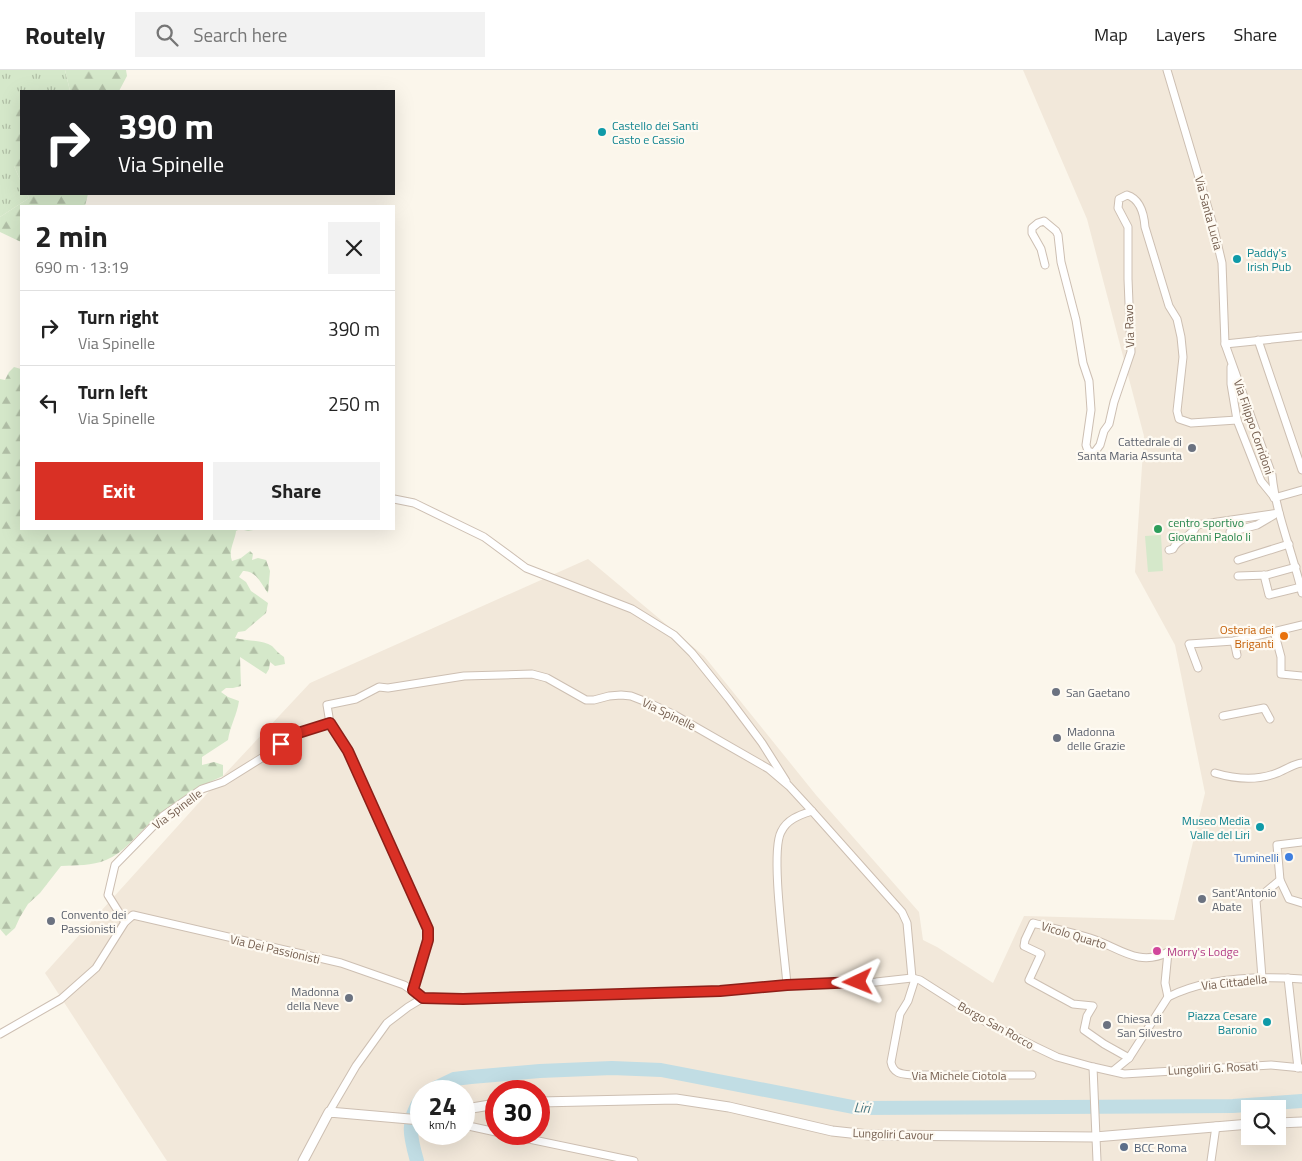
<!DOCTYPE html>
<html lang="en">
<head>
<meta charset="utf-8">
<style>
  body { margin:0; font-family:"Titillium Web",sans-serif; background:#f2f2f2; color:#222; height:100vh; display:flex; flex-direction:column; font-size:19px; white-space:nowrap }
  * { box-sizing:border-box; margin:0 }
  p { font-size:16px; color:#767676 }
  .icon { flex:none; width:28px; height:28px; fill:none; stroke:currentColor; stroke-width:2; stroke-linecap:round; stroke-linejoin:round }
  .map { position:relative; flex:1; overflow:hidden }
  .side { position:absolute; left:20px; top:135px; width:375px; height:325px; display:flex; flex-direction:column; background:#fff; border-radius:0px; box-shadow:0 5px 20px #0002 }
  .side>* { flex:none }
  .guide { position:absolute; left:20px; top:20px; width:375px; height:105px; border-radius:0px; box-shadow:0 5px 20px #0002; background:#202124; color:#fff; overflow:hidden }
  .controls { position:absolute; left:1241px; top:1030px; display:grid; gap:10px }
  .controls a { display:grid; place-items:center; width:45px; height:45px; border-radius:0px; background:#fff; box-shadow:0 5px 20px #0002; font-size:25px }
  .speed { position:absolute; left:410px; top:1010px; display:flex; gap:10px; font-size:25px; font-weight:700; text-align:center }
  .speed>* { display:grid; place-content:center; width:65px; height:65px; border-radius:50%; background:#fff; box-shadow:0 5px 20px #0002; line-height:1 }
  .speed small { font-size:12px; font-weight:400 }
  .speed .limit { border:8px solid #d22; background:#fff; color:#111 }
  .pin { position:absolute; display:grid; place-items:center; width:42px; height:42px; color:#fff; margin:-21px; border-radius:10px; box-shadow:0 2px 8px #0006 }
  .me { position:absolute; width:55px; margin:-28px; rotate:268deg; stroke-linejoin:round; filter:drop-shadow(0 0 4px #0008) }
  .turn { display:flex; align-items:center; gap:18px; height:105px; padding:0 15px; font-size:22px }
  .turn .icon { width:65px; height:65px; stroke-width:2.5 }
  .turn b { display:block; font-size:35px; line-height:42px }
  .round { display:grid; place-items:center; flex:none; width:52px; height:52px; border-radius:0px; background:#f2f2f2 }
  .head { display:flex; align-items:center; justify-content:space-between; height:85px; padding:0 15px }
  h1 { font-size:30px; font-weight:700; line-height:38px }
  .button { display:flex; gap:10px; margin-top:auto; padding:10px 15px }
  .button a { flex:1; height:58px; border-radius:0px; background:#d93025; color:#fff; font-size:20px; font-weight:700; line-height:58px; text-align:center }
  .button a+a { background:#f2f2f2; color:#222 }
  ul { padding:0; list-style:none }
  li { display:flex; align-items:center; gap:15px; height:75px; padding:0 15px; border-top:1px solid #e0e0e0 }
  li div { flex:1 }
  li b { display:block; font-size:19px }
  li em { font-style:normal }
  header { display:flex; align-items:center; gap:30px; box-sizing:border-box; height:70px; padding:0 25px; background:#fff; border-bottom:1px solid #e0e0e0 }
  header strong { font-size:24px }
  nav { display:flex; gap:28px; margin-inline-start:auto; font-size:18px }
  .search { width:350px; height:45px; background:#f2f2f2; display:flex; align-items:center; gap:12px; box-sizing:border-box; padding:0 18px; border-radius:0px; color:#767676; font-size:19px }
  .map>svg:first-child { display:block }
</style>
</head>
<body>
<header>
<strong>Routely</strong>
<div class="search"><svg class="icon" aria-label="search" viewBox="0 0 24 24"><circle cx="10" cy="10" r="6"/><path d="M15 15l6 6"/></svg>Search here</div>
<nav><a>Map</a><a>Layers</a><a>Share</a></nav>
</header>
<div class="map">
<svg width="1302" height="1091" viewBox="0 0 1302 1091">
  <defs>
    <pattern id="grass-tufts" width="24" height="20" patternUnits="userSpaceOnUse" patternTransform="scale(1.25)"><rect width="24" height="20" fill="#d5e8ca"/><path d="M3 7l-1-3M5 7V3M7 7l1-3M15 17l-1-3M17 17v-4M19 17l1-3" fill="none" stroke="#b1bfa6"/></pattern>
    <pattern id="forest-firs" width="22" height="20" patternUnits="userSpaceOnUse" patternTransform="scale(1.25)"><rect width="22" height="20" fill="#d5e8ca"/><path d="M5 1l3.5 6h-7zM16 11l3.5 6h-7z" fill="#b1bfa6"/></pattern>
  </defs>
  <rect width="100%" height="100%" fill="#fbf6eb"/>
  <!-- residential -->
  <path fill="#f2e8da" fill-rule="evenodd" d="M 1023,0 L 1302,0 L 1302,1091 L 167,1091 L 45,903 L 223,706 L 310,613 L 588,489 L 704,586 L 816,725 L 919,842 L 923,870 L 937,877 L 993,913 L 1024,846 L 1174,850 L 1205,723 L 1175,575 L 1135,502 L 1144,366 L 1087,149 ZM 421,1021 L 464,1021 L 464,1064 L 421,1064 ZM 496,1021 L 539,1021 L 539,1064 L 496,1064 ZM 1250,1039 L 1278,1039 L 1278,1066 L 1250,1066 Z"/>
  <!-- grass -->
  <path fill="url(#grass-tufts)" d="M 0,0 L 65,0 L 70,21 L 21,21 L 21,38 L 19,38 L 14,96 L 21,112 L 21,124 L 27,124 L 29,128 L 0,147 Z"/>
  <!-- forest -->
  <g fill="url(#forest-firs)">
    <path d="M 65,0 L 126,0 L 127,6 L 119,21 L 70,21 Z"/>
    <path d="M 19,38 L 21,38 L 21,112 L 14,96 L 8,62 Z"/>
    <path d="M 27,124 L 88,124 L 85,136 L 21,136 L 21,172 L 0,162 L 0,147 L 29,128 Z"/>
    <path d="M 14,297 L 21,299 L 21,459 L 259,459 L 248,461 L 240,459 L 236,461 C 235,471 228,480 232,491 L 241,488 L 250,481 L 253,484 L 252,490 L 258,488 L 266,490 L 270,501 L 268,523 C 261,514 256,500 243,501 L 239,507 L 246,512 L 251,521 L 268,533 L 266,543 L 245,561 L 238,562 L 235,568 C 246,571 263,570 272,576 C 276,580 279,584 284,587 L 285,594 L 275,596 L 270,592 L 269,599 L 266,604 L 240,587 L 241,616 L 233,618 L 226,618 L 221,622 L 228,627 L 239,631 C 237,645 230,656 228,670 L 202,687 L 202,695 L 214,692 L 223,695 L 223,706 C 196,717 172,734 150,753 C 135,766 125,782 106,790 C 92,796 76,795 61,796 L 40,823 L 28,834 L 20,847 L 15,858 L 6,866 L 0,859 L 0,309 L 5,310 L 9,302 Z"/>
  </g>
  <!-- green -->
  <path fill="#d5e8ca" d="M 1161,465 L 1163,501 L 1148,502 L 1145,466 Z"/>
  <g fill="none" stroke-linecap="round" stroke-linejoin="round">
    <!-- river -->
    <g stroke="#c1dde4" stroke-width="14">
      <path d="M 429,1021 L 454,1009 L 471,1007 L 540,1001 L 612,998 L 661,1000 L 858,1038 L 1233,1036 L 1302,1031"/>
      <path d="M 417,1091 C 410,1066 406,1051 421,1029"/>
    </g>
    <defs>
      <g id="minor">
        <path d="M 1167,0 L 1213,155 L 1222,193 L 1225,274 L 1272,405 C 1276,445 1293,483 1302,523"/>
        <path d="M 1045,195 L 1041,179 L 1032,163 L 1032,158 L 1038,153 L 1044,151 L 1056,161 L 1058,165 L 1061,192 L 1076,250 L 1083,293 L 1089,311 L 1091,340 L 1086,375 L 1088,381 L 1094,383 L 1100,375 L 1104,361 L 1109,354 L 1114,332 L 1131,282 L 1128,209 L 1128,157 L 1118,138 L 1119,129 L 1127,125 C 1140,129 1144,144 1145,157 L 1169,236 L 1177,249 L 1181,267 L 1183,287 L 1177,341 L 1179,349 L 1191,353 L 1237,350"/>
        <path d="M 1258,270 L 1302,400"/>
        <path d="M 1225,274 L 1302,266"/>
        <path d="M 1231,297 L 1231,314 L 1237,350 L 1261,411 L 1274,427"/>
        <path d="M 1274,428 L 1302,420"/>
        <path d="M 394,429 L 414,433 L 484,467 L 526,498 L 632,539 L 674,565 L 692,583 L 729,629 L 762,673 L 786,711"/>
        <path d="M 1230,462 L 1257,455 L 1274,445"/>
        <path d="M 1169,480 L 1173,479 C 1178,467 1191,469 1197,455 L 1279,443"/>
        <path d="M 1238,490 L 1289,474"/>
        <path d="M 1264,505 L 1269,525 L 1301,517"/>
        <path d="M 1238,506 L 1267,505 L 1296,497"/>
        <path d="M 1274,561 L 1281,587 L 1281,604 L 1302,606"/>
        <path d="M 1234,571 L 1237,585"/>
        <path d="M 1198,598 L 1189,574 L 1234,571 L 1302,555"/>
        <path d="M 1223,646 L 1264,638 L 1270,649"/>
        <path d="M 330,653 L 327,635 L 356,629 L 379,617 L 388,618 L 464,606 L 532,604 L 547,608 L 586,630 L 594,630 L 609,626 L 621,625 L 631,626 L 649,633 L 673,644 L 769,699 L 789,716 L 812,741 L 902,842 L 907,853 L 912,908"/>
        <path d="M 1215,703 C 1235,709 1257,711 1277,703 C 1285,700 1293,694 1302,693"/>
        <path d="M 1280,810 L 1289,829 L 1302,833"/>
        <path d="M 125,852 L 108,825 L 115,795 L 163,746 L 202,719 L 223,712 L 268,684 L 295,664 L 330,653 L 348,681 L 428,859 L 428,870 L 413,920"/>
        <path d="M 1168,882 L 1165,913 L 1168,927"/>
        <path d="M 1262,908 L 1256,830 L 1280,810 L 1277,775 L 1302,772"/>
        <path d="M 1288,908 L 1298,998"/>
        <path d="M 915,909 L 908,931 L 900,944 L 891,992 C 893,1004 902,1004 912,1005 L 1032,1005"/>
        <path d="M 787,915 C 785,886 770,783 781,762 C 787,749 800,745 812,741"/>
        <path d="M 423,928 L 463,929 L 720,921 L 787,915 L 876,912 L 912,908 L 920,910 L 986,952 L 1036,977 L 1057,987 L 1093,997 L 1124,1004 L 1271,995 L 1302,998"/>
        <path d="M 0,964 L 61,929 L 96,898 L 125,852 L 133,845 L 341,893 L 404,915 L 423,928"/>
        <path d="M 1129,988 L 1104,974 L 1084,960 L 1087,946 L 1093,936 L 1073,934 L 1029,910 L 1041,884 L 1024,876 L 1025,870 L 1033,853 C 1052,858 1071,862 1090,868 C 1117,876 1138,898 1168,882"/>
        <path d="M 1093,997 L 1097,1091"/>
        <path d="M 1113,1001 L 1129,988 L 1168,927 C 1207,907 1260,906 1302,909"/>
        <path d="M 329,1042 L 356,996 L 387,953 L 408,937 L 423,928"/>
        <path d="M 464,1055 L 496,1062"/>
        <path d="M 505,1064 L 634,1091"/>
        <path d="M 1211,1091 L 1216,1056"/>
      </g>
      <g id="tertiary">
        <path d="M 539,1032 L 676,1029 L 729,1037 L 832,1061 L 869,1065 L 1095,1067 L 1250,1054"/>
        <path d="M 464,1041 L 472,1038 L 496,1034"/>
        <path d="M 1278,1053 L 1302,1052"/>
        <path d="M 303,1091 L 329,1042 L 421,1050"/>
      </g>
    </defs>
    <!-- minor casing -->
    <use href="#minor" stroke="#cdbfb2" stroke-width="9"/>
    <!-- tertiary casing -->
    <use href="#tertiary" stroke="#cdbfb2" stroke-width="11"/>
    <!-- minor -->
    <use href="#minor" stroke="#fff" stroke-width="7"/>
    <!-- tertiary -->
    <use href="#tertiary" stroke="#fff" stroke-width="9"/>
  </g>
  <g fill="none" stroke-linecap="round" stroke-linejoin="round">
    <defs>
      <path id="route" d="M 281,674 L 295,664 L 330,653 L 348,681 L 428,859 L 428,870 L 413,920 L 423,928 L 463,929 L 720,921 L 787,915 L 858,912"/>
    </defs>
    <!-- route casing -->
    <use href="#route" stroke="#8d1f18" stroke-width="12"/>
    <!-- route -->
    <use href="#route" stroke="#d93025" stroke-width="9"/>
  </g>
  <!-- markers -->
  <g fill="#0f9aa8" stroke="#fefaf2" stroke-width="2">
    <circle cx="602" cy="62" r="5"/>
    <circle cx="1237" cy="189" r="5"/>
    <circle cx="1260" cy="757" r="5"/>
    <circle cx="1267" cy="952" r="5"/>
  </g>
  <g fill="#6b7280" stroke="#fefaf2" stroke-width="2">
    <circle cx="1192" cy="378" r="5"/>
    <circle cx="1056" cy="622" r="5"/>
    <circle cx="1057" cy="668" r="5"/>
    <circle cx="1202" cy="829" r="5"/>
    <circle cx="51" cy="851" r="5"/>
    <circle cx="349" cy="928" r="5"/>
    <circle cx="1107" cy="955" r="5"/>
  </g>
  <circle fill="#2e9e5b" stroke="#fefaf2" stroke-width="2" cx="1158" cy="459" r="5"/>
  <circle fill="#e8710a" stroke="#fefaf2" stroke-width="2" cx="1284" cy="566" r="5"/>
  <circle fill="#3f7fe0" stroke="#fefaf2" stroke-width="2" cx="1289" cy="787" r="5"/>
  <circle fill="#d1479c" stroke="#fefaf2" stroke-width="2" cx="1157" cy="881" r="5"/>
  <circle fill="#5c6f8a" stroke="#fefaf2" stroke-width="2" cx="1124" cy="1077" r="5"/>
  <g text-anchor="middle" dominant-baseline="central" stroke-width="4.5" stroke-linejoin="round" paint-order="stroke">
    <!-- culture labels -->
    <g font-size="12" fill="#0d838f" stroke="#fefaf2" text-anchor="start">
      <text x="612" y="55">Castello dei Santi<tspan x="612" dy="14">Casto e Cassio</tspan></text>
      <text x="1247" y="182">Paddy's<tspan x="1247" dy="14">Irish Pub</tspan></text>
      <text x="1250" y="750" text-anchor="end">Museo Media<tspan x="1250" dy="14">Valle del Liri</tspan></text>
      <text x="1257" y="945" text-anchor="end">Piazza Cesare<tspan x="1257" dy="14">Baronio</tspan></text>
    </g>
    <!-- street labels -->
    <g font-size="12" fill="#755f50" stroke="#fefaf2">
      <text transform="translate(1209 143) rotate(75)">Via Santa Lucia</text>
      <text transform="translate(1129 256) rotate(-92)">Via Ravo</text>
      <text transform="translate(1254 357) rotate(71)">Via Filippo Corridoni</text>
      <text transform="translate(669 644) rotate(26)">Via Spinelle</text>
      <text transform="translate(177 739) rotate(-37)">Via Spinelle</text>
      <text transform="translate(1074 865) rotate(17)">Vicolo Quarto</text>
      <text transform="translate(275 879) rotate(13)">Via Dei Passionisti</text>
      <text transform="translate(1234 912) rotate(-6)">Via Cittadella</text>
      <text transform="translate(996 955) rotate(29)">Borgo San Rocco</text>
      <text transform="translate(1213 998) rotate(-3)">Lungoliri G. Rosati</text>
      <text x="959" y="1005">Via Michele Ciotola</text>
      <text transform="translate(893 1064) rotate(2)">Lungoliri Cavour</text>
    </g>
    <!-- worship labels -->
    <g font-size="12" fill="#5b616d" stroke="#fefaf2" text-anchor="start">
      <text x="1182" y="371" text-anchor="end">Cattedrale di<tspan x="1182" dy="14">Santa Maria Assunta</tspan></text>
      <text x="1066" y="622">San Gaetano</text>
      <text x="1067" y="661">Madonna<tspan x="1067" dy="14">delle Grazie</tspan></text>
      <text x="1212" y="822">Sant’Antonio<tspan x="1212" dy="14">Abate</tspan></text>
      <text x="61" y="844">Convento dei<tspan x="61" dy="14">Passionisti</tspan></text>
      <text x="339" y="921" text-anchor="end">Madonna<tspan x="339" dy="14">della Neve</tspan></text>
      <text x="1117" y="948">Chiesa di<tspan x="1117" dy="14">San Silvestro</tspan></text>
    </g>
    <!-- leisure labels -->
    <g font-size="12" fill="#27864d" stroke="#fefaf2" text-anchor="start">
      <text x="1168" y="452">centro sportivo<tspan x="1168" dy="14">Giovanni Paolo Ii</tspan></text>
    </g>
    <!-- food labels -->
    <g font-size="12" fill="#c56008" stroke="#fefaf2" text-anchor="end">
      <text x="1274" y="559">Osteria dei<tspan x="1274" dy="14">Briganti</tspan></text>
    </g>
    <!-- shop labels -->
    <g font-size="12" fill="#366cbe" stroke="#fefaf2" text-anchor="end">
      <text x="1279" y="787">Tuminelli</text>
    </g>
    <!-- hotel labels -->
    <g font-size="12" fill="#b23c85" stroke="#fefaf2" text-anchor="start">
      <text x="1167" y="881">Morry's Lodge</text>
    </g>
    <!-- service labels -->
    <g font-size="12" fill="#4e5e75" stroke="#fefaf2" text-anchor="start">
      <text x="1134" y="1077">BCC Roma</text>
    </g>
    <!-- water labels -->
    <g font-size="14" font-style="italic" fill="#4b7a85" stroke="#fefaf2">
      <text transform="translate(862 1037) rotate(4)">Liri</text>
    </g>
  </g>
</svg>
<div class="controls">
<a><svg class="icon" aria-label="search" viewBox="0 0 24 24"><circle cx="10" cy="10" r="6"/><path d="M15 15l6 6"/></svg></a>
</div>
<div class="speed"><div>24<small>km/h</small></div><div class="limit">30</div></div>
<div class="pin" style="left:281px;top:674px;background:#d93025"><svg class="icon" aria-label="arrive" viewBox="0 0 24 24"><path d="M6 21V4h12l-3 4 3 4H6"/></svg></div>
<svg class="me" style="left:858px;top:912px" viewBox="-20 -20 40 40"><path d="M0-17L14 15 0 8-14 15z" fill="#d93025" stroke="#fff" stroke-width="4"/></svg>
<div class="guide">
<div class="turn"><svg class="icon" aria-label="right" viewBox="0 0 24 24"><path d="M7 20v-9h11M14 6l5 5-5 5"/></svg><div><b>390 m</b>Via Spinelle</div></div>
</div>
<section class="side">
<div class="head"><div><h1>2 min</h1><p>690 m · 13:19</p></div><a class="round"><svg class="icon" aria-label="close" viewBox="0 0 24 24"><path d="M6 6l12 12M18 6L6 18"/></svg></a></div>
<ul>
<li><svg class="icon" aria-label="right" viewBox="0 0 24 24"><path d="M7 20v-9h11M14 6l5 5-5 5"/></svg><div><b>Turn right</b><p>Via Spinelle</p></div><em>390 m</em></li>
<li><svg class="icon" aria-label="left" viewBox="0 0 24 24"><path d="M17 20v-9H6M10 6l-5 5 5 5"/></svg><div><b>Turn left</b><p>Via Spinelle</p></div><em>250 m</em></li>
</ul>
<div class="button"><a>Exit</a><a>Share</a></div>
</section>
</div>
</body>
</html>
